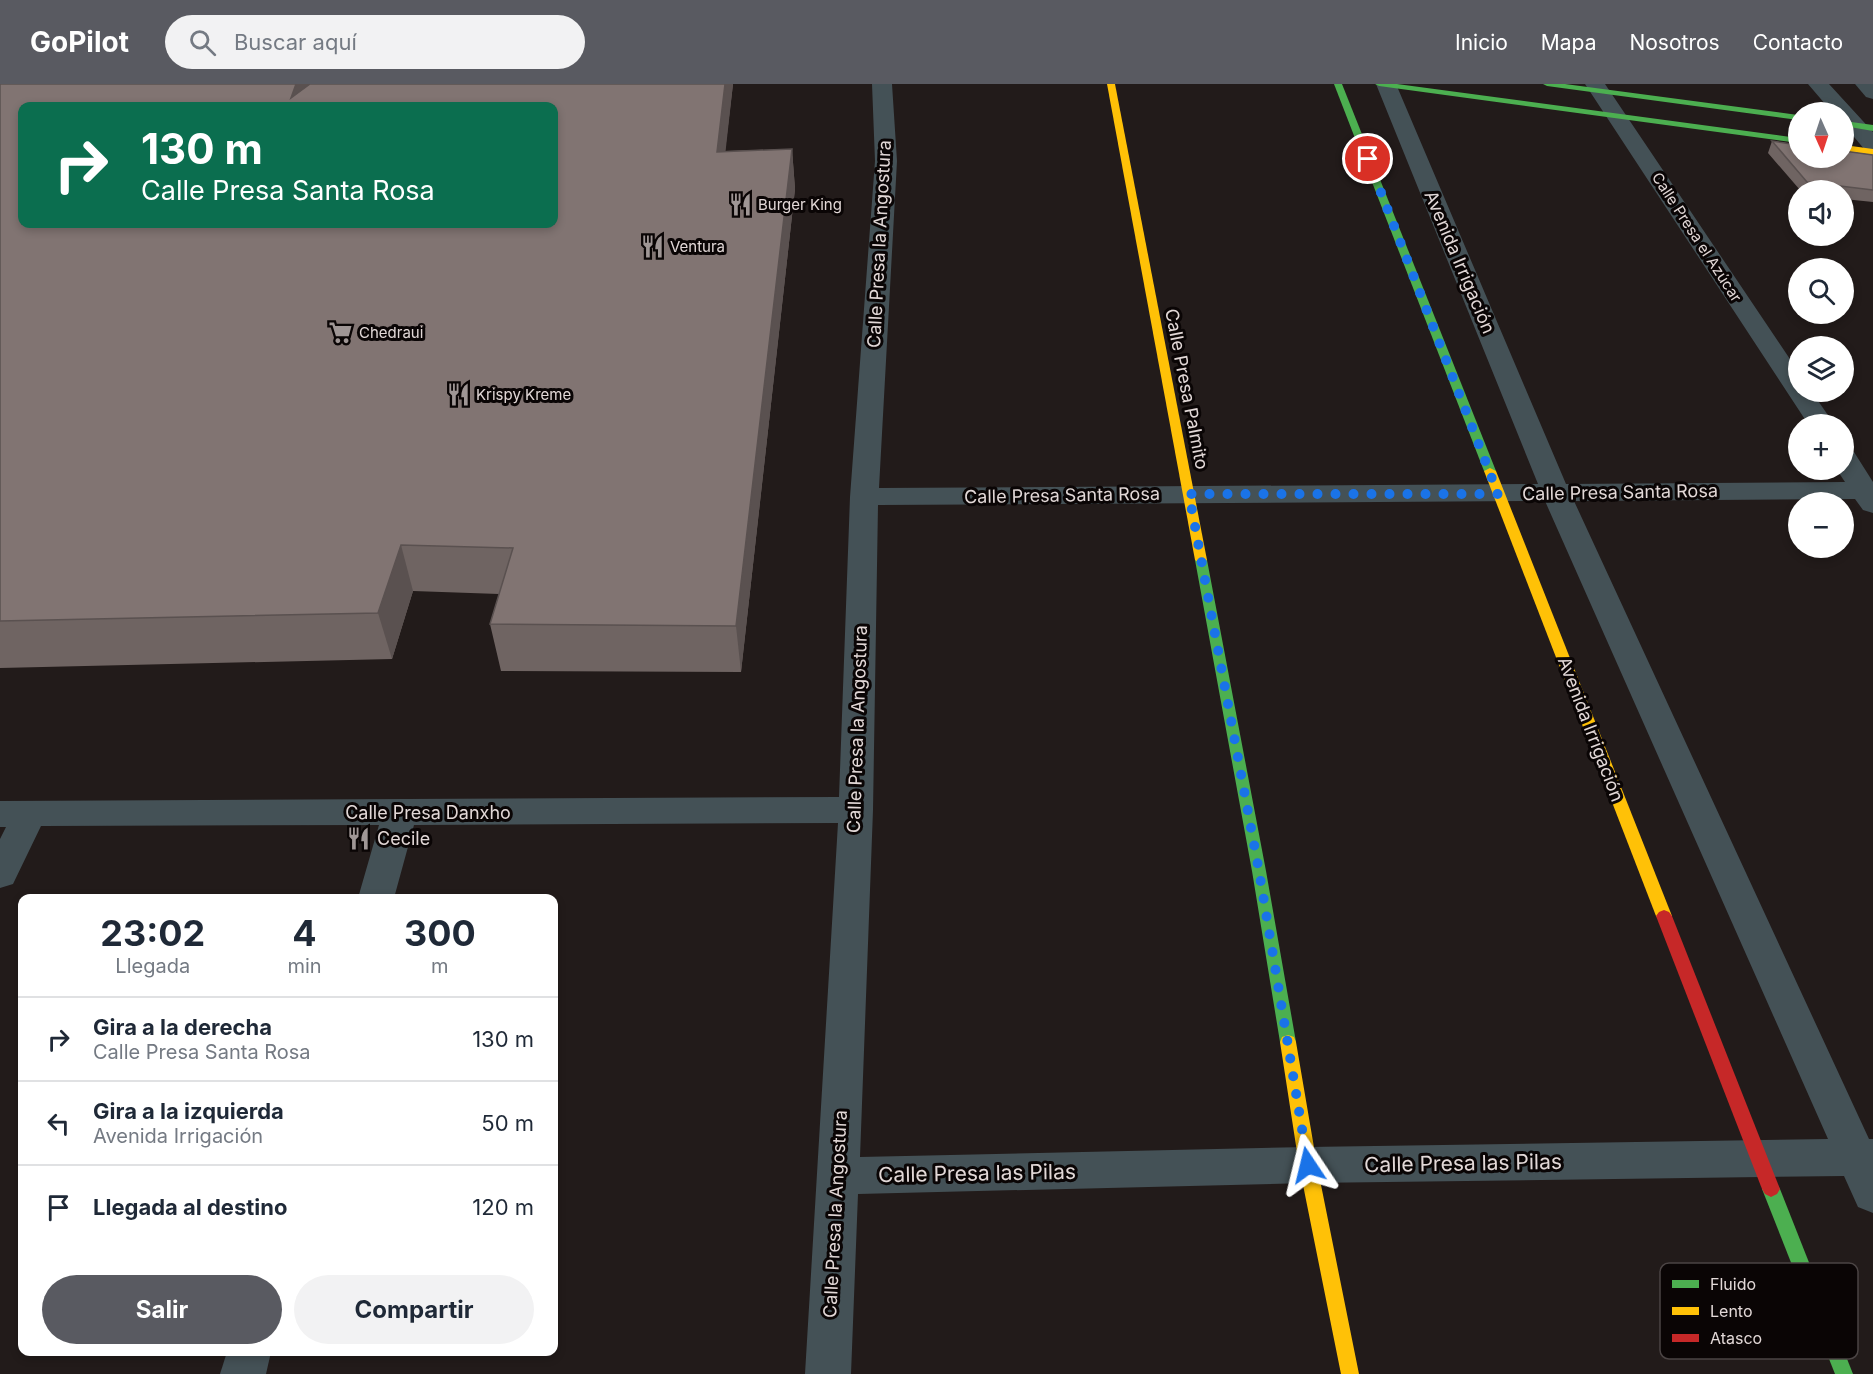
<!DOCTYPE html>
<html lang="es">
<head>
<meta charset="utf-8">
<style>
  body { margin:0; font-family:Inter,sans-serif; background:#f2f2f3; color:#1f2937; height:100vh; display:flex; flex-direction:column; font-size:22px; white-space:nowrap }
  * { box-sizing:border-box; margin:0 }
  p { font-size:20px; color:#747a83 }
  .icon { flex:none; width:33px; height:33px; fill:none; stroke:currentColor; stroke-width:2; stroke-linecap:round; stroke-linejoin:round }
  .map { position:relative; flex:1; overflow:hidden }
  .details { position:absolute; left:18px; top:810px; width:540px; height:462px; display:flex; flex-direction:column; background:#fff; border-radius:12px; box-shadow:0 3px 9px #0003 }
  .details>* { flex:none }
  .top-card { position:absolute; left:18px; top:18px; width:540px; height:126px; border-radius:12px; box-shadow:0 3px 9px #0003; background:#0b6e4f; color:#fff; overflow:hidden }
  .needle { width:39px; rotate:177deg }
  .buttons { position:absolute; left:1788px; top:18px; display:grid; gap:12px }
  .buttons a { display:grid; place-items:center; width:66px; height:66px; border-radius:50%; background:#fff; box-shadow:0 3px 9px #0003; font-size:30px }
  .pin { position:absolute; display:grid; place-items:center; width:51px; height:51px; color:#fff; margin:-26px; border:3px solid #fff; border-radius:50%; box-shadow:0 2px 6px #0007 }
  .me { position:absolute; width:66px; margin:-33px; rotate:350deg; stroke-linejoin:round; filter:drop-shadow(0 0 4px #0008) }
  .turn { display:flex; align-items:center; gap:21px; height:126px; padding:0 24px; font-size:27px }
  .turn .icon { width:78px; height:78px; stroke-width:2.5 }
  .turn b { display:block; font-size:42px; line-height:51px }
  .eta { display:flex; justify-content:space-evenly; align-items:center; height:102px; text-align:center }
  .eta b { font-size:36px; font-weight:700; line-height:42px }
  .primary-button { display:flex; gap:12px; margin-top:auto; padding:12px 24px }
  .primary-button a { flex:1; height:69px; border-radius:36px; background:#595a61; color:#fff; font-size:24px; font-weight:700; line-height:69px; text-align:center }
  .primary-button a+a { background:#f2f2f3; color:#1f2937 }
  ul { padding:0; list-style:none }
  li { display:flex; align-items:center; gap:18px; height:84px; padding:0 24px; border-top:2px solid #e0e1e3 }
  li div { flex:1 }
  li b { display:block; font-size:22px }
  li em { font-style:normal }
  header { display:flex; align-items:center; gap:36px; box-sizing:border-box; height:84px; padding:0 30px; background:#595a61; color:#fff }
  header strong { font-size:28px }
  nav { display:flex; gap:33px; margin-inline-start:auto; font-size:21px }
  .search { width:420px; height:54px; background:#f2f2f3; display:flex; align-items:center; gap:15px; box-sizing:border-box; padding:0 21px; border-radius:33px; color:#747a83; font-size:22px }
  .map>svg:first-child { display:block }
</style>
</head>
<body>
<header>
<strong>GoPilot</strong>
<div class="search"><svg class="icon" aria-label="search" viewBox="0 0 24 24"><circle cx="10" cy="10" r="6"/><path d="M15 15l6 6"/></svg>Buscar aquí</div>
<nav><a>Inicio</a><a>Mapa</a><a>Nosotros</a><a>Contacto</a></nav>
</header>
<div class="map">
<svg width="1873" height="1290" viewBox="0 0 1873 1290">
  <rect width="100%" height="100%" fill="#221b1a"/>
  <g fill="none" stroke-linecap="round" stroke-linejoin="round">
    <!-- street -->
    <g fill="#445156" fill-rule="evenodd">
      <path d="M 872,0 L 892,0 L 897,77 L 879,404 L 1538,400 L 1376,0 L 1396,0 L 1566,400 L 1845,398 L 1837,386 L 1844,386 L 1844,366 L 1854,368 L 1873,398 L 1873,429 L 1863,426 L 1855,415 L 1574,417 L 1869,1055 L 1873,1055 L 1873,1129 L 1858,1123 L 1844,1092 L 1308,1099 L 858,1110 L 851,1290 L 805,1290 L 838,739 L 414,741 L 394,814 L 358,814 L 379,741 L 41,742 L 13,800 L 0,804 L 0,755 L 6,743 L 0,743 L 0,717 L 839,713 L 850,413 L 875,77 ZM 1545,417 L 1828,1055 L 1308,1063 L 860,1073 L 873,726 L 878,421 Z"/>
      <path d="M 1585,0 L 1605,0 L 1798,287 L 1798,308 L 1812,308 L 1834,340 L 1808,340 Z"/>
      <path d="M 1808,0 L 1829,0 L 1873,48 L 1873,67 L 1865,66 L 1844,41 L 1844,28 L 1832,28 Z"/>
      <path d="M 1855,0 L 1873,0 L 1873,15 L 1866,13 Z"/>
      <path d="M 227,1268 L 271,1268 L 266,1290 L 220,1290 Z"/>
    </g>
    <!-- fast -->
    <g fill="#4caf50" fill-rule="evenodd">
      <path d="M 1334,0 L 1342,0 L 1496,387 L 1494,389 L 1490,390 L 1484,387 Z"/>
      <path d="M 1375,0 L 1397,0 L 1798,54 L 1798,59 L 1379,2 Z"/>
      <path d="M 1543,0 L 1565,0 L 1798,31 L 1798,36 L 1547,2 Z"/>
      <path d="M 1844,37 L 1873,41 L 1873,47 L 1844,42 Z"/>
      <path d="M 1201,472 L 1207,476 L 1266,787 L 1296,958 L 1294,963 L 1288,965 L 1282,963 L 1280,958 L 1252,787 L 1195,476 Z"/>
      <path d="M 1771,1097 L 1777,1100 L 1780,1105 L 1853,1290 L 1835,1290 L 1762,1105 L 1765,1100 Z"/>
    </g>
    <!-- slow -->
    <g fill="#ffc107" fill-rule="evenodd">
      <path d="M 1107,0 L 1115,0 L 1207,476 L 1201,480 L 1195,476 Z"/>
      <path d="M 1844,61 L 1873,65 L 1873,71 L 1844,67 Z"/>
      <path d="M 1490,384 L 1496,387 L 1672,832 L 1669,836 L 1664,838 L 1659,836 L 1656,832 L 1484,387 Z"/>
      <path d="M 1288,951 L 1294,953 L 1296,958 L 1317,1081 L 1359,1290 L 1341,1290 L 1299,1081 L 1280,958 L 1282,953 Z"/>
    </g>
    <!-- jam -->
    <path fill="#c62828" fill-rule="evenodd" d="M 1664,826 L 1669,828 L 1672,832 L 1780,1105 L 1777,1110 L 1771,1113 L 1765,1110 L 1762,1105 L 1656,832 L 1659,828 Z"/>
  </g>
  <!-- wall -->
  <g fill="#6f6462">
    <path d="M 0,0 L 733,0 L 725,67 L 792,65 L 795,105 L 741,588 L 501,587 L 490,540 L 499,510 L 413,507 L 392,575 L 0,584 Z"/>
    <path d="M 1772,57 L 1873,71 L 1873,118 L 1844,115 L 1844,106 L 1800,106 L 1768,69 Z"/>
  </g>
  <!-- shaded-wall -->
  <g fill="#5a5150">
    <path d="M 296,0 L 318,0 L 291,14 Z"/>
    <path d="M 725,0 L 733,0 L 721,108 L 717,68 Z"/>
    <path d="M 792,65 L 795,105 L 741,588 L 736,542 Z"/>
    <path d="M 401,461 L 413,507 L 392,575 L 378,529 Z"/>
  </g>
  <!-- building -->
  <g fill="#817472" stroke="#5a5150" stroke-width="1.5" fill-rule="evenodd">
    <path d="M 0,0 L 296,0 L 291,14 L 310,0 L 725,0 L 717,68 L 792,65 L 736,542 L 490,540 L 513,464 L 401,461 L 378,529 L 0,537 ZM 22,22 L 554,22 L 554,140 L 22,140 Z"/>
    <path d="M 1772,57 L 1798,61 L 1798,74 L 1844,74 L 1844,67 L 1873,71 L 1873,106 L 1807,98 Z"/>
  </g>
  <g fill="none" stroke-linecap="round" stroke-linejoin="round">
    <!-- route -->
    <path stroke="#1a73e8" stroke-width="10" stroke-dasharray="0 18" d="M 1308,1081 L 1259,787 L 1189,410 L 1498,410 L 1368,75"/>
  </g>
  <!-- icons -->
  <defs>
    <symbol id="restaurant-bare" viewBox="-9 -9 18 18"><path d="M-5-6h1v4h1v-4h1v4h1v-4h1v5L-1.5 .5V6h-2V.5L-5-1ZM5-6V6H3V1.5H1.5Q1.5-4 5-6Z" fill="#9f9695" stroke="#0a0505" stroke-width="2.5" paint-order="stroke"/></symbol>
    <symbol id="supermarket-bare" viewBox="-9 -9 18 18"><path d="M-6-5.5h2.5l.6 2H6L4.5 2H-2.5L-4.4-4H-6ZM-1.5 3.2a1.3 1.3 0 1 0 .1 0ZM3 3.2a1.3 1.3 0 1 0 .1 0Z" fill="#9f9695" stroke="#0a0505" stroke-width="2.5" paint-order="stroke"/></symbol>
  </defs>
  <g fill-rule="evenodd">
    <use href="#restaurant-bare" x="724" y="104" width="33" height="33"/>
    <use href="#restaurant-bare" x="636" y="146" width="33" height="33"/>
    <use href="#supermarket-bare" x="324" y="232" width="33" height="33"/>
    <use href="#restaurant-bare" x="442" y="294" width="33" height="33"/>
    <use href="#restaurant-bare" x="342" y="738" width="33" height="33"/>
  </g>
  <g text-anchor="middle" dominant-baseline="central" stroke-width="6" stroke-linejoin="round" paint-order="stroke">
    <!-- far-poi labels -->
    <g font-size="15" fill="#e2d8d7" stroke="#0a0505" text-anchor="start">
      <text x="758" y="120">Burger King</text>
      <text x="670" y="162">Ventura</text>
      <text x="359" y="248">Chedraui</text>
      <text x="476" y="310">Krispy Kreme</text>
    </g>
    <!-- far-street labels -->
    <g font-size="15" fill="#e2d8d7" stroke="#0a0505">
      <text transform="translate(1697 153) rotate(57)">Calle Presa el Azúcar</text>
    </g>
    <!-- street labels -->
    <g font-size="18" fill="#e2d8d7" stroke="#0a0505">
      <text transform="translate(879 160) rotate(-87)">Calle Presa la Angostura</text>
      <text transform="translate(1460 178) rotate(67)">Avenida Irrigación</text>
      <text transform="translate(1187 305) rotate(79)">Calle Presa Palmito</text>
      <text transform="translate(1620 408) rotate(-1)">Calle Presa Santa Rosa</text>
      <text transform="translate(1062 411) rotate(-1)">Calle Presa Santa Rosa</text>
      <text transform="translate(857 645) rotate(-88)">Calle Presa la Angostura</text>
      <text transform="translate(1591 645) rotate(69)">Avenida Irrigación</text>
      <text x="428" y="728">Calle Presa Danxho</text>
      <text transform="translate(835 1130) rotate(-87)">Calle Presa la Angostura</text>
    </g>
    <!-- poi labels -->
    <g font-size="18" fill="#e2d8d7" stroke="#0a0505" text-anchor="start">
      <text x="377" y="754">Cecile</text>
    </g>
    <!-- near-street labels -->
    <g font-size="21" fill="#e2d8d7" stroke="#0a0505">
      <text transform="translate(1463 1079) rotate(-1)">Calle Presa las Pilas</text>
      <text transform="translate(977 1089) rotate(-1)">Calle Presa las Pilas</text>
    </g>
  </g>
  <!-- legend -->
  <rect x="1660" y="1179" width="198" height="96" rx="9" fill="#0a0505" stroke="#4b4444" stroke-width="1.5"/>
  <rect x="1672" y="1196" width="27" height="8" fill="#4caf50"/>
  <rect x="1672" y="1223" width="27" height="8" fill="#ffc107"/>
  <rect x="1672" y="1250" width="27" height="8" fill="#c62828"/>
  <g font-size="16" fill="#e2d8d7">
    <text x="1710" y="1206">Fluido</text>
    <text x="1710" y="1233">Lento</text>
    <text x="1710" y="1260">Atasco</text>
  </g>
</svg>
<div class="buttons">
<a><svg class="needle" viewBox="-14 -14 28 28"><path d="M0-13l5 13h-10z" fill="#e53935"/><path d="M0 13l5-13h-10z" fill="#747a83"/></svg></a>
<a><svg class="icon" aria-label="sound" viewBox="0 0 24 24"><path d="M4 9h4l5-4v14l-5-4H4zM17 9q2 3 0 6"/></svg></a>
<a><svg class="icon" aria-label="search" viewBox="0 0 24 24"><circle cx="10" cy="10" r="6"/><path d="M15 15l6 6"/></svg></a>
<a><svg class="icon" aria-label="layers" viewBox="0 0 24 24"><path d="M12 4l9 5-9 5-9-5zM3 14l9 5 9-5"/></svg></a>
<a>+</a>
<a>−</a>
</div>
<div class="pin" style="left:1368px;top:75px;background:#d93025"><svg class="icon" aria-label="arrive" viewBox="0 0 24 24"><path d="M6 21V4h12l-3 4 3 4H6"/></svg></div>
<svg class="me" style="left:1308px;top:1081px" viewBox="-20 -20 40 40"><path d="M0-17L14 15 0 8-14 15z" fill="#1a73e8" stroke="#fff" stroke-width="4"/></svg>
<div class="top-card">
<div class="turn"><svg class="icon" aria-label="right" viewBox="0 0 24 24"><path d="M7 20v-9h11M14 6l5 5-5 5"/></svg><div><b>130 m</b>Calle Presa Santa Rosa</div></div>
</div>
<section class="details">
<div class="eta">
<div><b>23:02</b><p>Llegada</p></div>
<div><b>4</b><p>min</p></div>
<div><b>300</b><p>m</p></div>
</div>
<ul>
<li><svg class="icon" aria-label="right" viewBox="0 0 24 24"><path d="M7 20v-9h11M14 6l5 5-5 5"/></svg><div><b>Gira a la derecha</b><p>Calle Presa Santa Rosa</p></div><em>130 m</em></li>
<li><svg class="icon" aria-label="left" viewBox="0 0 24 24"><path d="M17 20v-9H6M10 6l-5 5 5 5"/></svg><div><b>Gira a la izquierda</b><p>Avenida Irrigación</p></div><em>50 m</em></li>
<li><svg class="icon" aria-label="arrive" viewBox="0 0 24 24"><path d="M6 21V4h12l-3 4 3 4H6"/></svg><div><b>Llegada al destino</b></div><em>120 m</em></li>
</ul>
<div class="primary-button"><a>Salir</a><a>Compartir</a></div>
</section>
</div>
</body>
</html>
